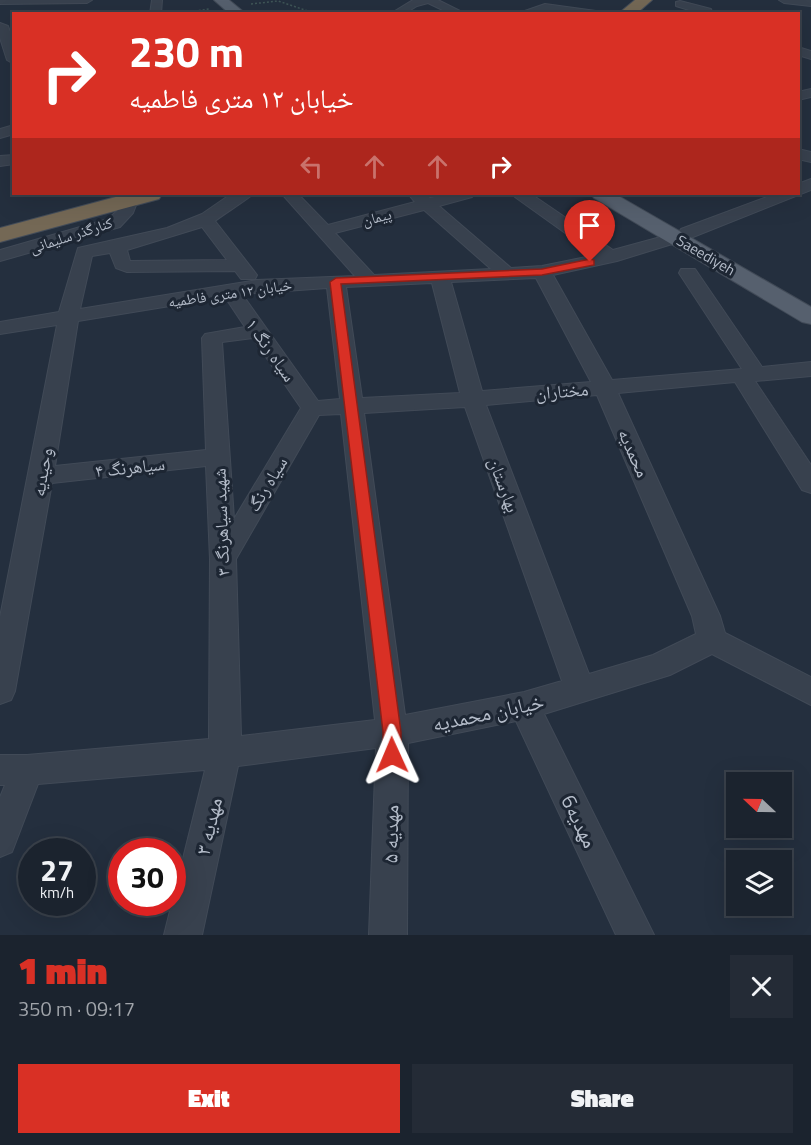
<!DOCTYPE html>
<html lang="en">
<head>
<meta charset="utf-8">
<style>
  body { margin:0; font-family:"Titillium Web","Noto Naskh Arabic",sans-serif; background:#242b36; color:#f1f3f6; height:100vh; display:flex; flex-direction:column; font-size:22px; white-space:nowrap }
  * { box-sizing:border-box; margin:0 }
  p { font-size:20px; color:#a0a4aa }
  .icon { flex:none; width:33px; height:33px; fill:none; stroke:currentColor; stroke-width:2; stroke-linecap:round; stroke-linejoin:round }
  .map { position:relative; height:935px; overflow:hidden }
  .drawer { display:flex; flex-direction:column; background:#1b232e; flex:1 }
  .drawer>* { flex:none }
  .guide { position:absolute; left:12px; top:12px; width:788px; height:183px; border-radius:0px; box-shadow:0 6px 24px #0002,0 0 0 2px #39404a; background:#d93025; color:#fff; overflow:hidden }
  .needle { width:39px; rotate:292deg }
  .tools { position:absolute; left:726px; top:772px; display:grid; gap:12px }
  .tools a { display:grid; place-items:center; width:66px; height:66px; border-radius:0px; background:#1b232e; box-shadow:0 6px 24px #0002,0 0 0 2px #39404a; font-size:30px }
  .speed { position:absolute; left:18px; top:838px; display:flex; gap:12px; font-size:30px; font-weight:700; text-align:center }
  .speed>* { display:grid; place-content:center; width:78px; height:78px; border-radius:50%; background:#1b232e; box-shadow:0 6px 24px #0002,0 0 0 2px #39404a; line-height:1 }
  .speed small { font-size:15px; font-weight:400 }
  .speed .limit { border:9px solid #d22; background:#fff; color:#111 }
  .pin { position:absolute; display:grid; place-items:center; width:51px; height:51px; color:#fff; margin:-62px -26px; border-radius:50% 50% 50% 0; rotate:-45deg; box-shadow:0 0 6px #0007 }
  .pin .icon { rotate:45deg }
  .me { position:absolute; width:66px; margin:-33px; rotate:359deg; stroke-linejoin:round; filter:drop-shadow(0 0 4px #0008) }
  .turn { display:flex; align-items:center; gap:21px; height:126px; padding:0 18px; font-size:27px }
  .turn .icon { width:78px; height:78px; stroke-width:2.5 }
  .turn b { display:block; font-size:42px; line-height:51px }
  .lanes { display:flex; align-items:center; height:57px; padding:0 18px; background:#0003; justify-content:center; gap:30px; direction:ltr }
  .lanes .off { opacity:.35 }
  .round { display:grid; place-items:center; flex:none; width:63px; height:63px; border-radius:0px; background:#242b36 }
  .headline { display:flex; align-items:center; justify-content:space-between; height:102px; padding:0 18px }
  h1 { font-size:36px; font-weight:800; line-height:45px; color:#d93025 }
  .button { display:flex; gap:12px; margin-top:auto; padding:12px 18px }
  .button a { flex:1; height:69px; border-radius:0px; background:#d93025; color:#fff; font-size:24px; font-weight:800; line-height:69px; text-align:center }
  .button a+a { background:#242b36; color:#f1f3f6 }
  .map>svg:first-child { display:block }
</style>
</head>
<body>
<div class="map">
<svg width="811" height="935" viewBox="0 0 811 935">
  <rect width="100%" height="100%" fill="#242f3e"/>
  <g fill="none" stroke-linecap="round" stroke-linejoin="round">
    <defs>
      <g id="minor">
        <path d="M 0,0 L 92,0 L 87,3 L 0,4 Z"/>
        <path d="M 152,0 L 162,0 L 161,14 L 150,14 Z"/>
        <path d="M 413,0 L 438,0 L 466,14 L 451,14 L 428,3 L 417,6 L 404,14 L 390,14 Z"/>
        <path d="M 779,0 L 811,0 L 811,6 L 784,3 Z"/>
        <path d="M 680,1 L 711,9 L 713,14 L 702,14 L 676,6 L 676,2 Z"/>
        <path d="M 545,4 L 596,11 L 601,14 L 568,14 L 545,10 L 535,14 L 516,14 Z"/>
        <path d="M 0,23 L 8,26 L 14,43 L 14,64 L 7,60 L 0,38 Z"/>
        <path d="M 798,47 L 811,51 L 811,59 L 798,55 Z"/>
        <path d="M 811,89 L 811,97 L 798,100 L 798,92 Z"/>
        <path d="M 14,125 L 14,134 L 0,138 L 0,129 Z"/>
        <path d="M 798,149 L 811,152 L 811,162 L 798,159 Z"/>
        <path d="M 14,155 L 14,164 L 0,166 L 0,156 Z"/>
        <path d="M 811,179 L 811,190 L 693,237 L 684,238 L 682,241 L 617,261 L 553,275 L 612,380 L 742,369 L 679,273 L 681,269 L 695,269 L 762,367 L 811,362 L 811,376 L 755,381 L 811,465 L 811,493 L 802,490 L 735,382 L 618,393 L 720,616 L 725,633 L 811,677 L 811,705 L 712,654 L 670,675 L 544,714 L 654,935 L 616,935 L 516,721 L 408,743 L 407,935 L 369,935 L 376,748 L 238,766 L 202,935 L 164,935 L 205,770 L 38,784 L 12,852 L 0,857 L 0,797 L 5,785 L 0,785 L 0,755 L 27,755 L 209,739 L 210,559 L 206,466 L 52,483 L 15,691 L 11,700 L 0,704 L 0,617 L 57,325 L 0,334 L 0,322 L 59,312 L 78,248 L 167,228 L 202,214 L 231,194 L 253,194 C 251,197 221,216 215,221 L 257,275 L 255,279 L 241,279 L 235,271 L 127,272 L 116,268 L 110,253 L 92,256 L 80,309 L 257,280 L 355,276 L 282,194 L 298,194 L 328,225 L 415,202 L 410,196 L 412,194 L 425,194 L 430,198 L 449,194 L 474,194 L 472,197 L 439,206 L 511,268 L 542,266 L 596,255 L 515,197 L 513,194 L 531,194 L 613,250 L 679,232 L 681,229 L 775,194 L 798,194 L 798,184 ZM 424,210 L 491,269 L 374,275 L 335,233 ZM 202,227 L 227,260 L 130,261 L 127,250 ZM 536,278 L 591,382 L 482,391 L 451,282 ZM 432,283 L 460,393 L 362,398 L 346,287 ZM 327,288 L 340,399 L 318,401 L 242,294 ZM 225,297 L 245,327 L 205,334 L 202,338 L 206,450 L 55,466 L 78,321 ZM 253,338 L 301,408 L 234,519 L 222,342 ZM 597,395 L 692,616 L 696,634 L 653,655 L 589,674 L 486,405 ZM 465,407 L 562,681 L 524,692 L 405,715 L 364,413 ZM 341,414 L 375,720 L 241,736 L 236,559 L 319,415 Z"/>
        <path d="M 130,195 L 138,200 L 133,213 L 120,227 L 0,261 L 0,250 L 108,219 L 117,211 L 124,197 Z"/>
      </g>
      <g id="major">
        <path d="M 214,0 L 229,0 L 246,14 L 230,14 Z"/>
        <path d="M 591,194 L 615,194 L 811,307 L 811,324 L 802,322 L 594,198 Z"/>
      </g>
      <g id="highway">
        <path d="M 635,0 L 652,0 L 636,14 L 618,14 Z"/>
        <path d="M 127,194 L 162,194 L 159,199 L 0,242 L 0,228 Z"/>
      </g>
    </defs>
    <!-- minor casing -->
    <use href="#minor" stroke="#414a57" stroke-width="2"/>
    <!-- major casing -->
    <use href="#major" stroke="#414a57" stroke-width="2"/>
    <!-- highway casing -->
    <use href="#highway" stroke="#434c59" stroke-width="2"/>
    <!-- path -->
    <g stroke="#3f5557" stroke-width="1.5" stroke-dasharray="2 2" stroke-linecap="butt">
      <path d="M 251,4 L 278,1 L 311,12"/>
      <path d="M 175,14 L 209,9"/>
    </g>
    <!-- minor -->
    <use href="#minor" fill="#38414e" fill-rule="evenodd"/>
    <!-- major -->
    <use href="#major" fill="#56606e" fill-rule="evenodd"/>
    <!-- highway -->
    <use href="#highway" fill="#746855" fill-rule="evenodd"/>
  </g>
  <!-- route -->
  <path fill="#d93025" stroke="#8d1f18" stroke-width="1.5" d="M 590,259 L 594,260 L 594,265 L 542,275 L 341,284 L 401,732 L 401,755 L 398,761 L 392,763 L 385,761 L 383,755 L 383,732 L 330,282 L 336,278 L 542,269 Z"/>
  <g text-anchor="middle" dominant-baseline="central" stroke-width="6" stroke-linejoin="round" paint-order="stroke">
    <!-- far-street labels -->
    <g font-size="15" fill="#b4bcc9" stroke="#1d2633">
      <text transform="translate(377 217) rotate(-14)">پیمان</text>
      <text transform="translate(71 235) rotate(-18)">کنارگذر سلیمانی</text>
      <text transform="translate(706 255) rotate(30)">Saeediyeh</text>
      <text transform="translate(230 293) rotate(-8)">خیابان ۱۲ متری فاطمیه</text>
    </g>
    <!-- street labels -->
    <g font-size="18" fill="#b4bcc9" stroke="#1d2633">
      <text transform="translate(271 350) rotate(55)">سیاه رنگ ۱</text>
      <text transform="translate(562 391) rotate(-5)">مختاران</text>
      <text transform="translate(634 453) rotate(66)">محمدیه</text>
      <text transform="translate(130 467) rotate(-6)">سیاهرنگ ۴</text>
      <text transform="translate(42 472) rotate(-80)">وحیدیه</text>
      <text transform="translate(267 484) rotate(-59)">سیاه رنگ</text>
      <text transform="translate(504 485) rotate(70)">بهارستان</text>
      <text transform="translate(221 522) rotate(-92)">شهید سیاهرنگ ۳</text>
    </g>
    <!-- near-street labels -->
    <g font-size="21" fill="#b4bcc9" stroke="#1d2633">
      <text transform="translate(488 712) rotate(-12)">خیابان محمدیه</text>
      <text transform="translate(580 821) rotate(64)">مهدیه6</text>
      <text transform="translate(208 826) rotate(-77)">مهدیه ۳</text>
      <text transform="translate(390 834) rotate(-89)">مهدیه ۵</text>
    </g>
  </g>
</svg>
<div class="tools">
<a><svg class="needle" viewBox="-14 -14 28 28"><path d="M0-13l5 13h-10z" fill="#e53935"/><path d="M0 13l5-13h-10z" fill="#a0a4aa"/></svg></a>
<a><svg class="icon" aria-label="layers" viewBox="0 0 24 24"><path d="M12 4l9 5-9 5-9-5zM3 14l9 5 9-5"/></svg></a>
</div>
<div class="speed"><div>27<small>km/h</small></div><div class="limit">30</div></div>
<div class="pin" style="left:590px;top:262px;background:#d93025"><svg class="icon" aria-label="arrive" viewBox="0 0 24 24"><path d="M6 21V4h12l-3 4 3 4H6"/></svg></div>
<svg class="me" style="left:392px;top:755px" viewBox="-20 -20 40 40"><path d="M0-17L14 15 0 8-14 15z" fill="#d93025" stroke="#fff" stroke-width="4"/></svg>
<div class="guide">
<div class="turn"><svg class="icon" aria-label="right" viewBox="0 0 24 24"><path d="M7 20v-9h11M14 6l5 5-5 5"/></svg><div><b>230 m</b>خیابان ۱۲ متری فاطمیه</div></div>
<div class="lanes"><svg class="icon off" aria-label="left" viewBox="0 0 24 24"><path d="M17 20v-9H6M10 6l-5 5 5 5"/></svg><svg class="icon off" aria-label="ahead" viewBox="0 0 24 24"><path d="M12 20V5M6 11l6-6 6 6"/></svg><svg class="icon off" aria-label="ahead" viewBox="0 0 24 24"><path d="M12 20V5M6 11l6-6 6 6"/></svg><svg class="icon" aria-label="right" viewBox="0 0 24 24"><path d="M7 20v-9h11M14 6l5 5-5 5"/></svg></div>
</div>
</div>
<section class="drawer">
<div class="headline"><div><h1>1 min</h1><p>350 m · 09:17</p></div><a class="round"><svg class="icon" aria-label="close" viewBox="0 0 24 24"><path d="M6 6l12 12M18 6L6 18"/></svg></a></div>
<div class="button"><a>Exit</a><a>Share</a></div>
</section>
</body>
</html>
